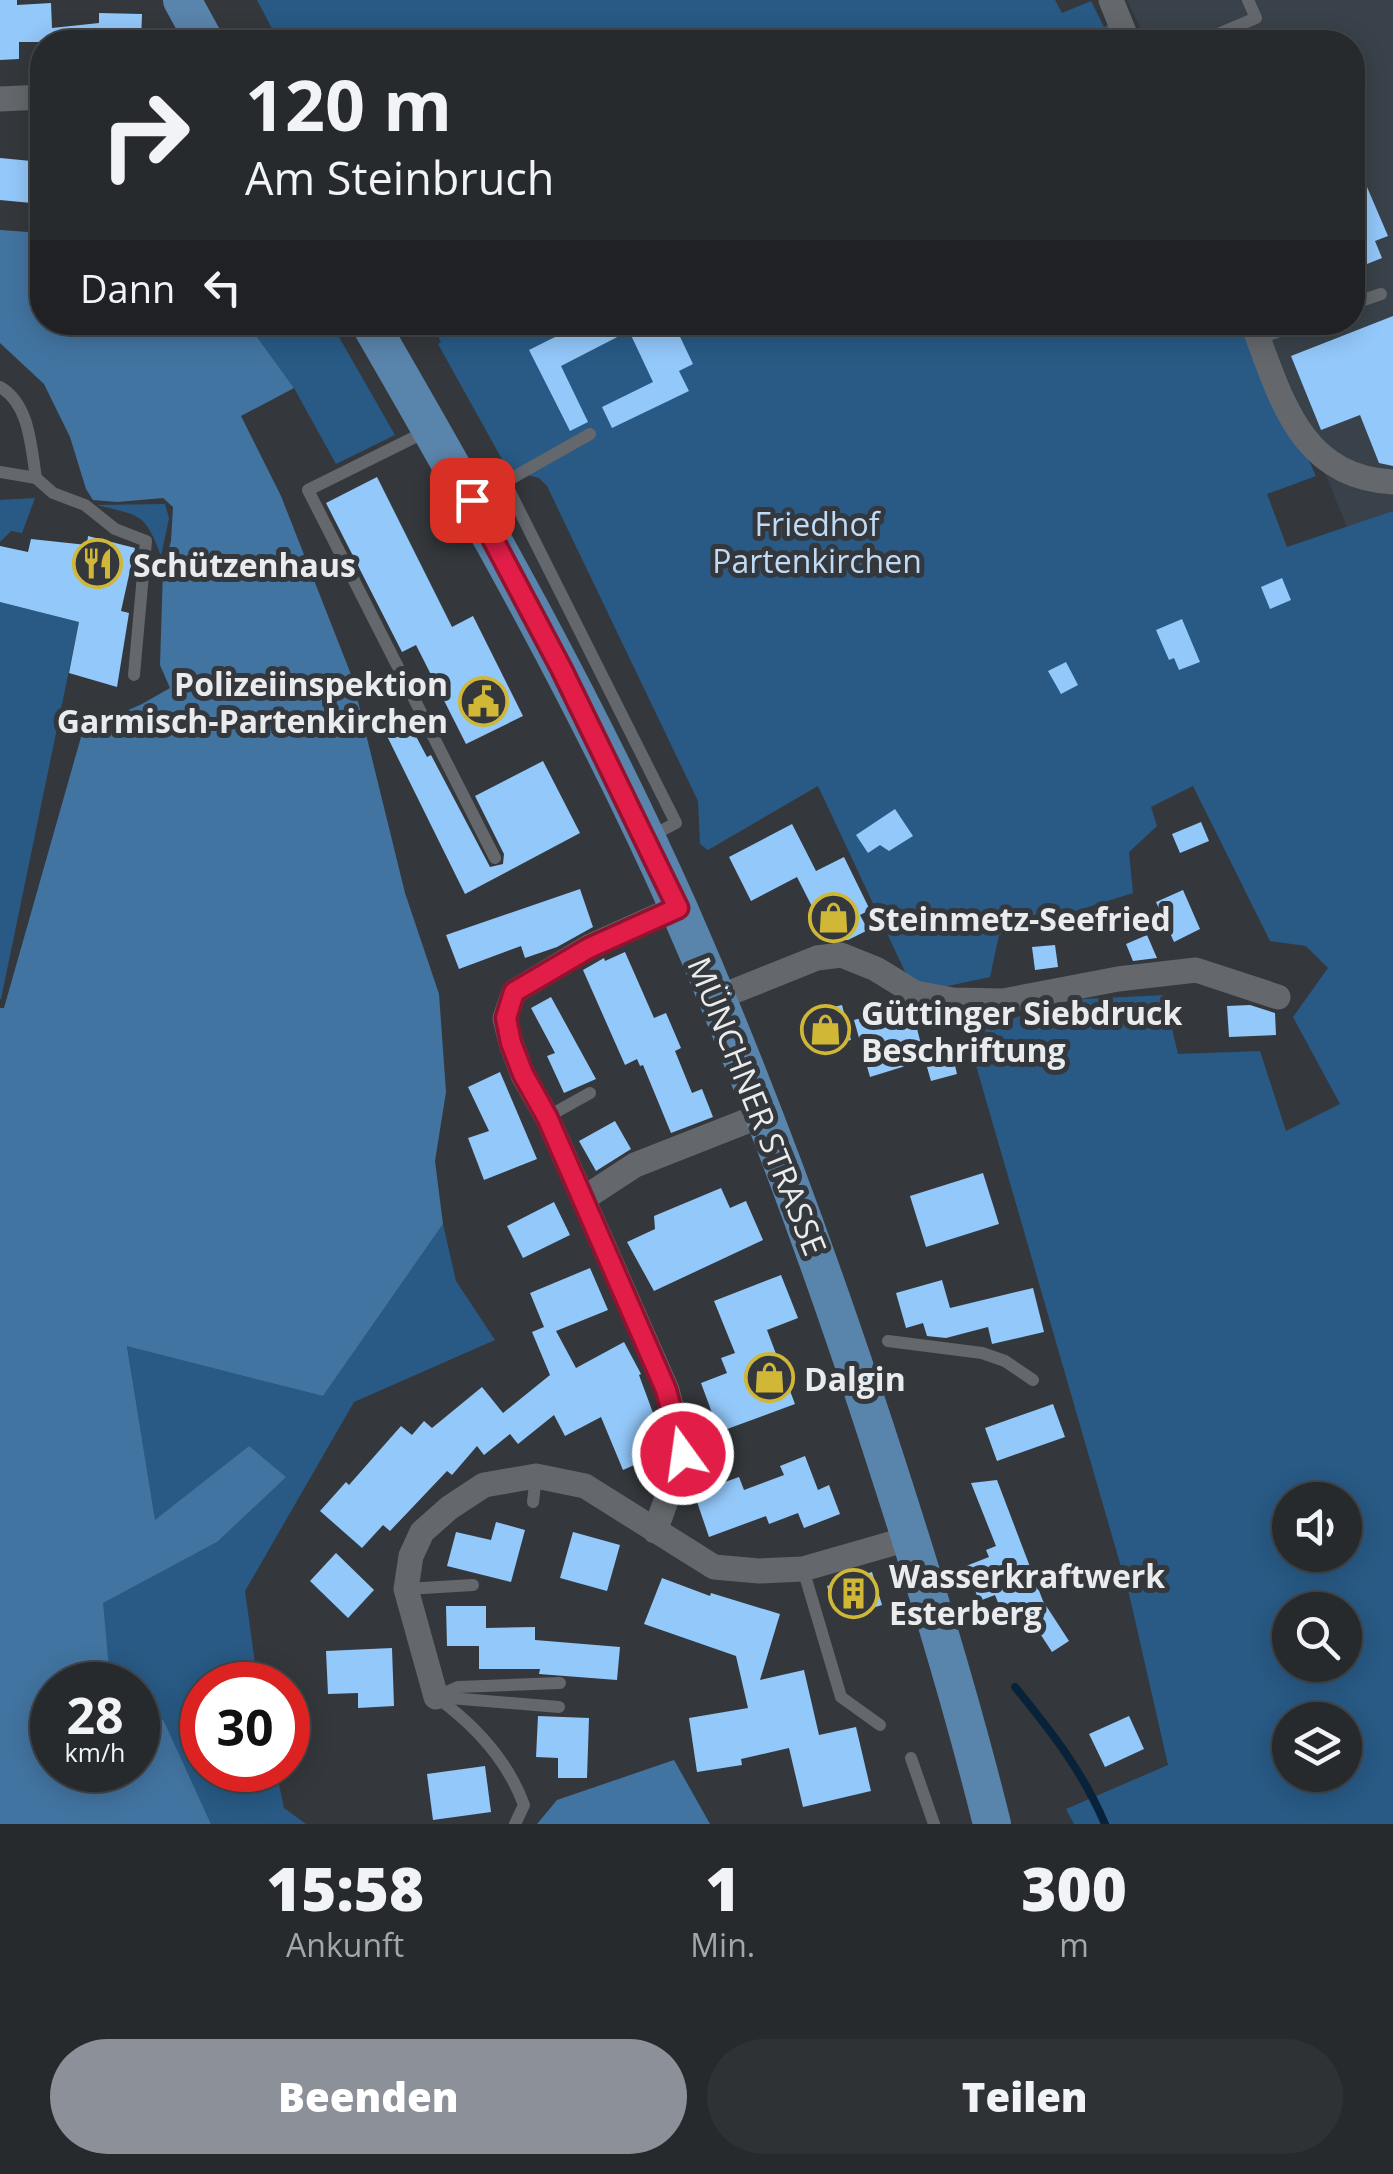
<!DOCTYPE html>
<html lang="de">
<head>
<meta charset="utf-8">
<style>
  body { margin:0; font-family:"Open Sans",sans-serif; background:#2f3235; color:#f1f3f6; height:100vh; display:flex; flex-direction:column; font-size:38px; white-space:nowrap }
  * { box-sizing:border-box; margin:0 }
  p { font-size:32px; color:#a4a7aa }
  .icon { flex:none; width:55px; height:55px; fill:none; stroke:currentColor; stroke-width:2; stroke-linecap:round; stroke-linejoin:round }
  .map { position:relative; height:1824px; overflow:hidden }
  .drawer { display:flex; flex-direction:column; background:#272a2d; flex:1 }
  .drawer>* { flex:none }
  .guide { position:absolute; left:30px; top:30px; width:1335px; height:305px; border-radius:40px; box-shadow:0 5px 25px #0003,0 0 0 2px #434649; background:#272a2d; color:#f1f3f6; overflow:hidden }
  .fabs { position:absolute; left:1272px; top:1482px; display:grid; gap:20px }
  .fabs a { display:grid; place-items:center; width:90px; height:90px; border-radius:50%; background:#272a2d; box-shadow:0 5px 25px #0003,0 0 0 2px #434649; font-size:50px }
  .speed { position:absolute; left:30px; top:1662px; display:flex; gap:20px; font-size:50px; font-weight:700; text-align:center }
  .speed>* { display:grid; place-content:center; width:130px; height:130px; border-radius:50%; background:#272a2d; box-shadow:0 5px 25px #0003,0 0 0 2px #434649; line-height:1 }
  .speed small { font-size:25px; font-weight:400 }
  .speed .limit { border:15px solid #d22; background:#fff; color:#111 }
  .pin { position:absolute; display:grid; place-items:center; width:85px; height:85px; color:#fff; margin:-42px; border-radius:20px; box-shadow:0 5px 15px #0006 }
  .me { position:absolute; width:110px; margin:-55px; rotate:346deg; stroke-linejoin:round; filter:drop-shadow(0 0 8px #0008) }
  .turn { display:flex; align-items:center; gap:35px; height:210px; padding:0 50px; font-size:45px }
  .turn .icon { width:130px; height:130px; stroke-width:2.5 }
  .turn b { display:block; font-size:70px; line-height:85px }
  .then { display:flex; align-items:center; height:95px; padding:0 50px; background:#0003; gap:20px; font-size:38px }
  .eta { display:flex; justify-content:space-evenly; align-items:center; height:170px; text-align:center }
  .eta b { font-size:60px; font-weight:800; line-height:70px }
  .action { display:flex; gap:20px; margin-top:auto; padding:20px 50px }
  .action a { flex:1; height:115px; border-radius:60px; background:#8c9099; color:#fff; font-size:40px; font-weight:800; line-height:115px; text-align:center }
  .action a+a { background:#2f3235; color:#f1f3f6 }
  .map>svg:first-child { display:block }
</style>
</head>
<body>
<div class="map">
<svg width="1393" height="1824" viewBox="0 0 1393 1824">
  <rect width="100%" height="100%" fill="#34383c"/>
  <!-- built -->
  <path fill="#39424a" d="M 1127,0 L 1393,0 L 1393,511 L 1347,527 L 1265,323 L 1352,322 L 1352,42 L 1147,42 Z"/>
  <!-- green -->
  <g fill="#285a85" fill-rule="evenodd">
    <path d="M 257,0 L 1055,0 L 1062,13 L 1091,1 L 1104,27 L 1112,23 L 1121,42 L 279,42 Z"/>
    <path d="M 247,323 L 331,323 L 395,435 L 336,464 L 294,388 Z"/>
    <path d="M 431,323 L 1247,323 L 1316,476 L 1267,494 L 1287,547 L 1393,511 L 1393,1824 L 1074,1824 L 1066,1809 L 1168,1765 L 1130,1598 L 966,1031 L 1083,999 L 1164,995 L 1178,1054 L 1260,1051 L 1286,1131 L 1340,1104 L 1293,1017 L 1328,968 L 1306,946 L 1270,941 L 1193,786 L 1151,807 L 1157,826 L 1129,852 L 1133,893 L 999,935 L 990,977 L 915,993 L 818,786 L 708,850 L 700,844 L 698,801 L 547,486 L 539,478 L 508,470 L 438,344 L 441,342 ZM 1290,1500 L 1345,1500 L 1345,1555 L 1290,1555 ZM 1290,1610 L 1345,1610 L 1345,1665 L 1290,1665 ZM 1290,1720 L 1345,1720 L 1345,1775 L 1290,1775 Z"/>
    <path d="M 35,498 L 22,533 L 11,531 L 0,542 L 0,500 Z"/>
    <path d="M 165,504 L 169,518 L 161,556 C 145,512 140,516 97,505 Z"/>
    <path d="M 0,602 L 79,622 L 1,999 L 0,999 Z"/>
    <path d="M 443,1224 L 456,1281 L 495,1340 L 354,1402 L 245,1591 L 258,1685 L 202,1685 L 202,1770 L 276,1770 L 284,1808 L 306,1824 L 211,1824 L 164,1721 L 138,1700 L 138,1685 L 117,1685 L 110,1680 L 102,1603 L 217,1542 L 249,1446 L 155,1521 L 127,1345 L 323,1396 Z"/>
  </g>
  <!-- forest -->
  <g fill="#4274a1">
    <path d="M 0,230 L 42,233 L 42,322 L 247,323 L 294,388 L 241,416 L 281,496 L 352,677 L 405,893 L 439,994 L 446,1092 L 435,1161 L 443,1224 L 323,1396 L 127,1346 L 155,1520 L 249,1446 L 286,1477 L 217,1542 L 103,1603 L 110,1679 L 117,1685 L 52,1685 L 52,1770 L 138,1770 L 138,1700 L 164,1721 L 211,1824 L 0,1824 L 0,1008 L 4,1008 L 83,730 L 142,704 L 170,688 L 160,665 L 163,570 L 171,541 L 173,507 L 163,498 L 117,502 L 93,500 L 86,489 L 70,437 L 44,384 L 0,343 Z"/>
    <path d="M 674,1760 L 710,1824 L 537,1824 L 557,1800 Z"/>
  </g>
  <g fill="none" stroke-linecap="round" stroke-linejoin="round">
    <!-- stream -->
    <path stroke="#082339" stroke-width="8" d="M 1015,1687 C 1051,1731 1083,1772 1105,1824"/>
  </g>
  <!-- building -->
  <g fill="#93c8fa">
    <path d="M 0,0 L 17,0 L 17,5 L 51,3 L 52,28 L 99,23 L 99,13 L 142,14 L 141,42 L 19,42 L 19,59 L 0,60 Z"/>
    <path d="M 1352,152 L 1388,236 L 1375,241 L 1382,258 L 1352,270 Z"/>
    <path d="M 0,158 L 42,162 L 42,204 L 0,200 Z"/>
    <path d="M 1393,316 L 1393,466 L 1379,463 L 1360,415 L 1321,430 L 1291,356 Z"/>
    <path d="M 565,322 L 673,322 L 693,364 L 679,371 L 689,391 L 612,428 L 602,407 L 653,382 L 629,331 L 561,366 L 588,422 L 570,431 L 529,350 L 569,330 Z"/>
    <path d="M 377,477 L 452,627 L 473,616 L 523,716 L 466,744 L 416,645 L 402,652 L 326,503 Z"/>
    <path d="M 88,536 L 135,548 L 121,611 L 129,613 L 117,687 L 69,673 L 79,622 L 0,602 L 0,546 L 28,552 L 31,539 L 87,545 Z"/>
    <path d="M 1282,578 L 1291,600 L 1270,609 L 1261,587 Z"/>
    <path d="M 1182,619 L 1200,662 L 1179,670 L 1174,658 L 1169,660 L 1156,630 Z"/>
    <path d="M 1066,662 L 1078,685 L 1061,694 L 1048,671 Z"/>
    <path d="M 410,725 L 427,757 L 431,755 L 490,867 L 503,864 L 504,854 L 475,796 L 543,761 L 580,833 L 465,894 L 387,736 Z"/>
    <path d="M 895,809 L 913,836 L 889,851 L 880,845 L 868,853 L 856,835 Z"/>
    <path d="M 1201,822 L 1209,841 L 1180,853 L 1172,834 Z"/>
    <path d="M 792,824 L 816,871 L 844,857 L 870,910 L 860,915 L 868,930 L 848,940 L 829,940 L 797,877 L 751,901 L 729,857 Z"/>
    <path d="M 580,889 L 593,927 L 557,947 L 525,958 L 521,946 L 459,969 L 446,935 Z"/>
    <path d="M 1183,890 L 1200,929 L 1174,942 L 1156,902 Z"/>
    <path d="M 1147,935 L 1157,958 L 1133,961 L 1126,944 Z"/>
    <path d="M 1055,945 L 1058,967 L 1035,970 L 1032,947 Z"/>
    <path d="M 625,952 L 654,1018 L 666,1013 L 681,1048 L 675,1051 L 692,1093 L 702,1089 L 713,1117 L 671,1133 L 643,1065 L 640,1066 L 637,1059 L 625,1065 L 583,970 L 604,958 L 605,961 Z"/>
    <path d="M 551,997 L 596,1079 L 564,1093 L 547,1056 L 555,1053 L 531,1008 Z"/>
    <path d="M 842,1005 L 851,1040 L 818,1048 L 809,1013 Z"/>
    <path d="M 1250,1005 L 1275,1013 L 1276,1035 L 1229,1037 L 1227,1006 Z"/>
    <path d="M 905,1006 L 912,1009 L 925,1060 L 870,1077 L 854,1020 Z"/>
    <path d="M 952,1053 L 957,1074 L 931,1081 L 925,1060 Z"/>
    <path d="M 500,1072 L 537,1159 L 484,1180 L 468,1138 L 489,1131 L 468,1087 Z"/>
    <path d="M 615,1121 L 631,1149 L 596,1171 L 579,1141 Z"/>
    <path d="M 983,1173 L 999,1224 L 926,1247 L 910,1196 Z"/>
    <path d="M 721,1188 L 730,1208 L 746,1201 L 763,1240 L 654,1291 L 627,1242 L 655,1229 L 654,1216 Z"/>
    <path d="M 554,1202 L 570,1235 L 523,1258 L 507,1226 Z"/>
    <path d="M 590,1268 L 608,1310 L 556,1331 L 576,1368 L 624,1342 L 641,1374 L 639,1375 L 663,1440 L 645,1447 L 650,1458 L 623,1470 L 601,1417 L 565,1436 L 554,1415 L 518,1444 L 510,1434 L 484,1455 L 477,1446 L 452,1475 L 447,1471 L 390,1531 L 383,1525 L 362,1548 L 320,1511 L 346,1482 L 349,1485 L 401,1426 L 412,1435 L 424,1421 L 432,1428 L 482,1387 L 503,1413 L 550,1375 L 532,1332 L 544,1327 L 530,1293 Z"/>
    <path d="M 781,1275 L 798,1318 L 767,1330 L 795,1404 L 719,1432 L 701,1383 L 727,1373 L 721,1358 L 735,1353 L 714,1301 Z"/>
    <path d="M 942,1280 L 950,1308 L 1033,1288 L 1044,1332 L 992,1344 L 988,1327 L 946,1338 L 927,1336 L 923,1323 L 906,1328 L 896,1293 Z"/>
    <path d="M 1053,1404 L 1065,1437 L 997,1461 L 985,1428 Z"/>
    <path d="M 805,1456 L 818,1490 L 829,1485 L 840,1514 L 804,1528 L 798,1513 L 769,1524 L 766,1516 L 709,1537 L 694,1493 L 739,1477 L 744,1490 L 784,1475 L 780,1466 Z"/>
    <path d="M 997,1480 L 1043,1601 L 1069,1641 L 1052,1652 L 1030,1618 L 1008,1627 L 995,1595 L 979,1601 L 966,1566 L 989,1557 L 986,1550 L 996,1546 L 971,1483 Z"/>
    <path d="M 496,1522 L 525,1530 L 511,1582 L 447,1566 L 456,1532 L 491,1540 Z"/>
    <path d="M 573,1532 L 620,1545 L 607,1591 L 560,1578 Z"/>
    <path d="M 336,1553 L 374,1590 L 348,1618 L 310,1581 Z"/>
    <path d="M 872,1572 L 882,1605 L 853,1614 L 849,1600 L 833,1605 L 827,1586 Z"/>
    <path d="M 662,1578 L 710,1596 L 711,1593 L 780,1614 L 760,1680 L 804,1670 L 819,1735 L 856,1727 L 871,1791 L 803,1807 L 789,1748 L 741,1759 L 742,1765 L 697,1772 L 689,1718 L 748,1708 L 736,1656 L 644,1624 Z"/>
    <path d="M 446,1606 L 486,1606 L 486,1628 L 535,1627 L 535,1640 L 620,1647 L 617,1680 L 539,1674 L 540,1669 L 479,1669 L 479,1646 L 447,1646 Z"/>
    <path d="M 392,1648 L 394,1706 L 358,1708 L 358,1693 L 328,1694 L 326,1651 Z"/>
    <path d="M 538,1716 L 589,1718 L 587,1778 L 558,1778 L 558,1758 L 536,1757 Z"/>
    <path d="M 1129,1716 L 1144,1749 L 1105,1767 L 1089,1734 Z"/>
    <path d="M 485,1766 L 491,1812 L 433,1820 L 427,1774 Z"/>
  </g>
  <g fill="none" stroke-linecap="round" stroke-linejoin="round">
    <!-- lane -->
    <g stroke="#64686c" stroke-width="12">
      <path d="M 1199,42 L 1256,18 L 1248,0"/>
      <path d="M 1352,304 L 1381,294"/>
      <path d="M 1258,339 L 1303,322"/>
      <path d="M 0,387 C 30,404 31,448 36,478"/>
      <path d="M 429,430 L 308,490 L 495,858"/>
      <path d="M 0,472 L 36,478 L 53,493 L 85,505 L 115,529 L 146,541 L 134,675"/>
      <path d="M 505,482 L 676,823 L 649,837"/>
      <path d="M 475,499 L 590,434"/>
      <path d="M 547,1117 L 590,1093"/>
      <path d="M 888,1341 L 982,1353 L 1005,1361 L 1033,1380"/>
      <path d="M 533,1502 L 536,1476"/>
      <path d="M 803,1569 L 841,1697 L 880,1725"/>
      <path d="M 406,1589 L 473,1585"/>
      <path d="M 436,1697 C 475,1725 507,1759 524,1805 L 515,1824"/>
      <path d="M 436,1697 L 458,1687 L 560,1683"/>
      <path d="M 438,1697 L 559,1707"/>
      <path d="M 911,1758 L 934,1824"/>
    </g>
    <!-- street -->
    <g stroke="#64686c" stroke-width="25">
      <path d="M 1111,0 L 1128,42"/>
      <path d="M 0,99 L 42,97"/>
      <path d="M 1252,322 C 1281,397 1299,477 1393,482"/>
      <path d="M 717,998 L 817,958 L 841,955 L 876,969 L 915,993 L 953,1000 L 1003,1001 L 1118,979 L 1196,970 L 1278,997"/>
      <path d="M 583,1199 L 635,1165 L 765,1114"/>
      <path d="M 655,1531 L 683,1454 L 667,1390 L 547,1117 L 523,1075 L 511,1043 L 505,1018 L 514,992 L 589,947 L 678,907"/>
      <path d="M 436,1697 L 406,1589 L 411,1556 L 422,1532 L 449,1508 L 484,1485 L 536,1476 L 585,1486 L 714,1567 L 759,1571 L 803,1569 L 911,1538"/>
    </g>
    <!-- primary -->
    <g stroke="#5984ab" stroke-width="38">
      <path d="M 182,0 L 205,42"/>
      <path d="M 369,322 C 480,514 589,707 679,909 C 754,1080 818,1254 876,1431 C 918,1560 959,1691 992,1824"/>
    </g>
  </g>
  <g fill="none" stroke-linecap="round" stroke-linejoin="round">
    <defs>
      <path id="route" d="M 472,500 L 561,668 L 678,908 L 589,948 L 514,992 L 506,1018 L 511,1043 L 523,1074 L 547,1117 L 666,1390 L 683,1454"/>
    </defs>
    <!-- route casing -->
    <use href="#route" stroke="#92132f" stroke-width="25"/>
    <!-- route -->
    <use href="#route" stroke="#e11d48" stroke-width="18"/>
  </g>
  <!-- icons -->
  <defs>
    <symbol id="restaurant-ring" viewBox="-11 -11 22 22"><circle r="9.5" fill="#34383c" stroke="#d1b736" stroke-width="1.5"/><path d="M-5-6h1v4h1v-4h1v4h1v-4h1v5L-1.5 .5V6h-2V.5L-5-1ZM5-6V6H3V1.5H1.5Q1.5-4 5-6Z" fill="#d1b736"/></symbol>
    <symbol id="civic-ring" viewBox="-11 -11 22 22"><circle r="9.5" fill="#34383c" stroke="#d1b736" stroke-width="1.5"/><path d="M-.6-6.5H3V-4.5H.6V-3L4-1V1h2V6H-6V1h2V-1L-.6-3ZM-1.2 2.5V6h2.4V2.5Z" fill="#d1b736"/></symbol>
    <symbol id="shop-ring" viewBox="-11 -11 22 22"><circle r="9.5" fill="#34383c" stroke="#d1b736" stroke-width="1.5"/><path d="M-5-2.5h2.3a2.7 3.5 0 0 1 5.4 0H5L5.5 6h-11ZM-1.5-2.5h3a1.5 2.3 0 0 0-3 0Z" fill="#d1b736"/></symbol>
    <symbol id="building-ring" viewBox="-11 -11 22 22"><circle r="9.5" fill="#34383c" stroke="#d1b736" stroke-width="1.5"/><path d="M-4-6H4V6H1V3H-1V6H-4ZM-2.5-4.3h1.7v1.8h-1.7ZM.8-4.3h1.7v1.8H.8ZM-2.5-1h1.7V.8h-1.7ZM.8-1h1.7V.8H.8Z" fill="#d1b736"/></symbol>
  </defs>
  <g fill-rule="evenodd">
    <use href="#restaurant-ring" x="70" y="536" width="55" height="55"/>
    <use href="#civic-ring" x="456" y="674" width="55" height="55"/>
    <use href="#shop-ring" x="806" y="890" width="55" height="55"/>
    <use href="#shop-ring" x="798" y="1002" width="55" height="55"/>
    <use href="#shop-ring" x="742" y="1350" width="55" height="55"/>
    <use href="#building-ring" x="826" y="1566" width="55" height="55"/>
  </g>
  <g text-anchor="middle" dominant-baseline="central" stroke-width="10" stroke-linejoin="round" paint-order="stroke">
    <!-- park labels -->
    <g font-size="32" fill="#bfdbf5" stroke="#34383c">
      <text x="817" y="523">Friedhof<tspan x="817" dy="37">Partenkirchen</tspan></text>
    </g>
    <!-- poi labels -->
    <g font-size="32" font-weight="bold" fill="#e9ebed" stroke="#34383c" text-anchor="start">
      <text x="133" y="564">Schützenhaus</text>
      <text x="448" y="683" text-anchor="end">Polizeiinspektion<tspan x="448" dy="37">Garmisch-Partenkirchen</tspan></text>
      <text x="868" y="918">Steinmetz-Seefried</text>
      <text x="861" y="1012">Güttinger Siebdruck<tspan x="861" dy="37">Beschriftung</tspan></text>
      <text x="804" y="1378">Dalgin</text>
      <text x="889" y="1575">Wasserkraftwerk<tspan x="889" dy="37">Esterberg</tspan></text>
    </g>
    <!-- street labels -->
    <g font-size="32" fill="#e9ebed" stroke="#34383c">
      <text transform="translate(758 1106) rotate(68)">MÜNCHNER STRASSE</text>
    </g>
  </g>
</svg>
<div class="fabs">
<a><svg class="icon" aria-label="sound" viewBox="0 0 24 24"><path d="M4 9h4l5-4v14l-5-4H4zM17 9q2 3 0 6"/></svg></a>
<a><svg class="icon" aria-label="search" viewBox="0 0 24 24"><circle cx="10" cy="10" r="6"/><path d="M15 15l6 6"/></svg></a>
<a><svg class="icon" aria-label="layers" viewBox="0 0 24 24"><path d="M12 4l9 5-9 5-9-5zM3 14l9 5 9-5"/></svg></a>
</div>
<div class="speed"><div>28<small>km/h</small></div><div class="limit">30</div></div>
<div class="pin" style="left:472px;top:500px;background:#d93025"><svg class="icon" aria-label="arrive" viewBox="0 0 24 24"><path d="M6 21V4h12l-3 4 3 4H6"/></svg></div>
<svg class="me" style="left:683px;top:1454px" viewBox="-20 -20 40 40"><circle r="17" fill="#e11d48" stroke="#fff" stroke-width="3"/><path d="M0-11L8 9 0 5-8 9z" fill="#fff"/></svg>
<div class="guide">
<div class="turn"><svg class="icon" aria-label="right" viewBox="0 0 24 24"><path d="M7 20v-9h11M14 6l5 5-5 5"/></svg><div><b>120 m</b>Am Steinbruch</div></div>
<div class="then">Dann<svg class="icon" aria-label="left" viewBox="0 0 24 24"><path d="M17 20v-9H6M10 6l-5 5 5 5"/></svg></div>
</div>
</div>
<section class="drawer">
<div class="eta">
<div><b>15:58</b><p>Ankunft</p></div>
<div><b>1</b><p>Min.</p></div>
<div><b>300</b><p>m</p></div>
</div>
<div class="action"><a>Beenden</a><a>Teilen</a></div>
</section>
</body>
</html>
